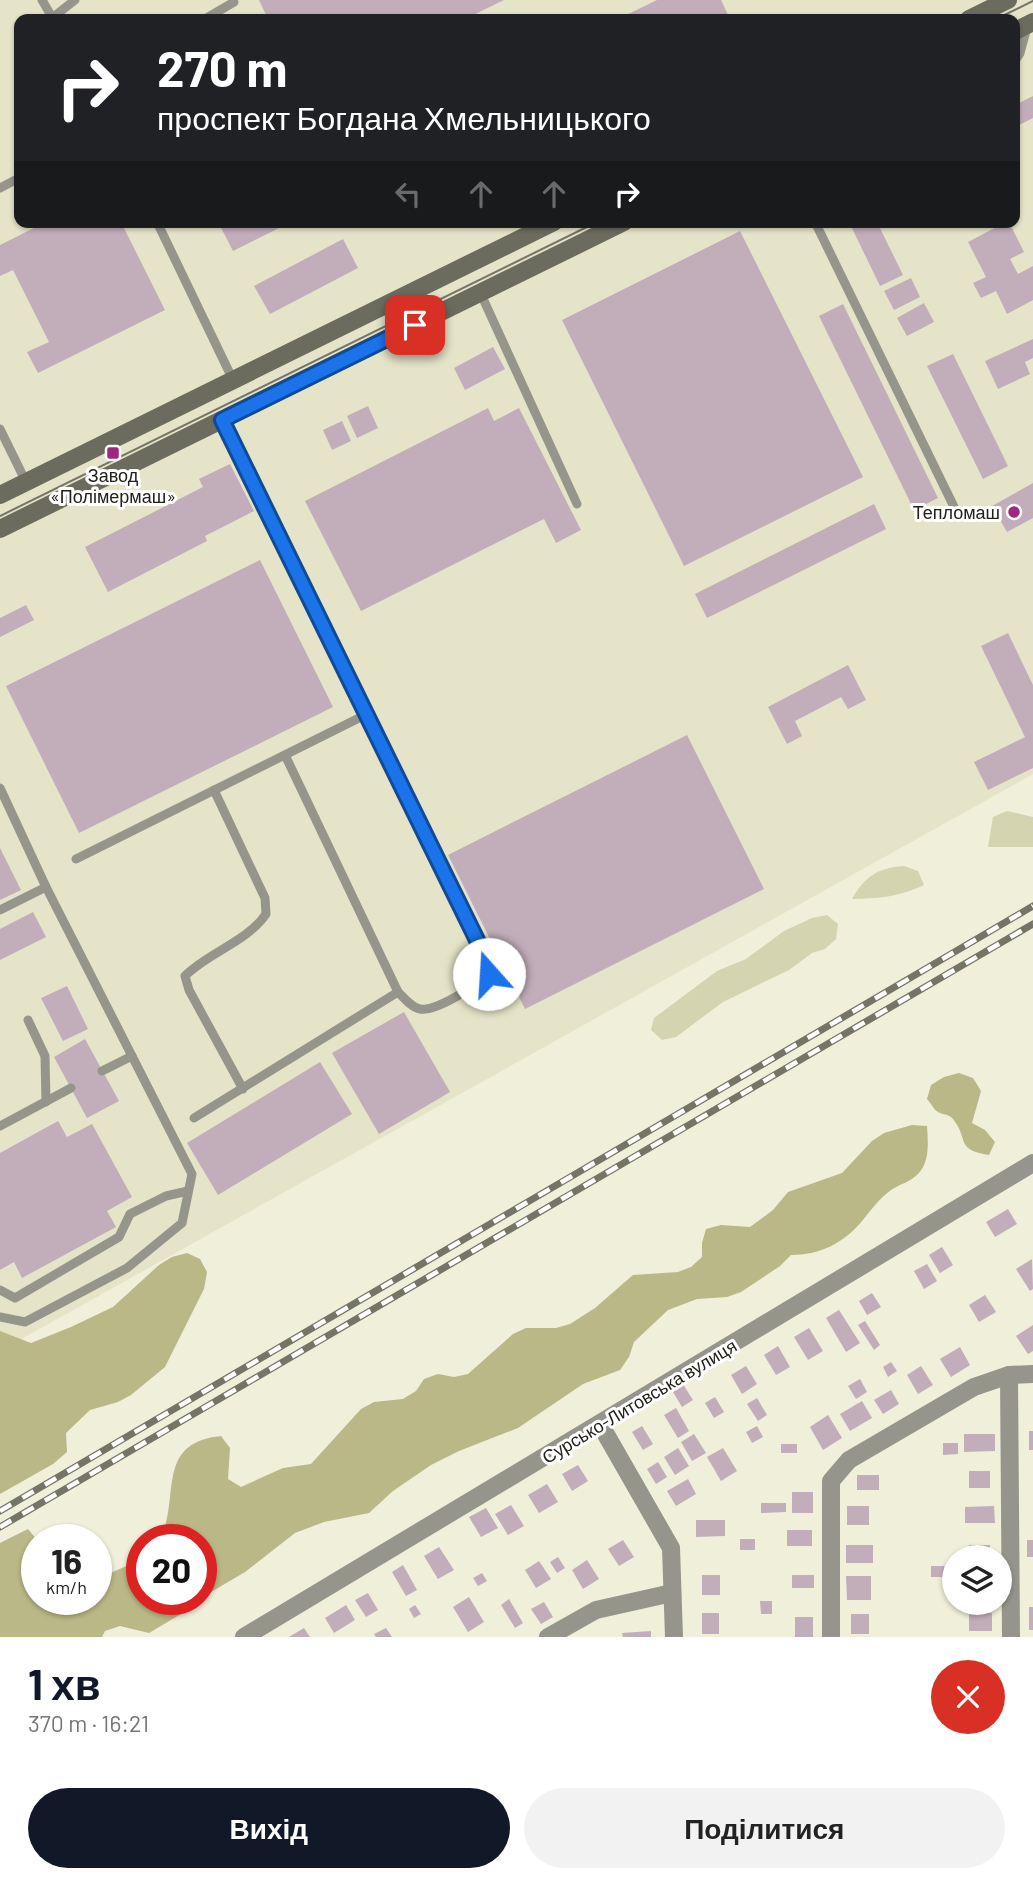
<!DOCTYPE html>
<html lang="uk">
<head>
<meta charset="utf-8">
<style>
  body { margin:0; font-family:Barlow,sans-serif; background:#f2f2f2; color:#222; height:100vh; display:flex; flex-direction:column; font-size:26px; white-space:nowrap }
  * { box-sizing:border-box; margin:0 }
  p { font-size:23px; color:#767676 }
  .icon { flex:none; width:38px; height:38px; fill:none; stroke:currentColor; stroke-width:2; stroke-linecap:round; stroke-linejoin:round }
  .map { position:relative; height:1637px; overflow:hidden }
  .sheet { display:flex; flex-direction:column; background:#fff; flex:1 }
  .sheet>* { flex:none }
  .top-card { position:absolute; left:14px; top:14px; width:1006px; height:214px; border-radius:14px; box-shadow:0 2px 5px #0004; background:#202124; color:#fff; overflow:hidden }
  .controls { position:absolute; left:942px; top:1545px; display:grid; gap:14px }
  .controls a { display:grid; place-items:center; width:70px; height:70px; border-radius:50%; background:#fff; box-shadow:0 2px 5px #0004; font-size:35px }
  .speed { position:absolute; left:21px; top:1524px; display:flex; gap:14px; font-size:35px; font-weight:700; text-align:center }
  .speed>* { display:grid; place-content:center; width:91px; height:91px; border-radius:50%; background:#fff; box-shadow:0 2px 5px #0004; line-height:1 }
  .speed small { font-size:18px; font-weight:400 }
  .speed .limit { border:10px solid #d22; background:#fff; color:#111 }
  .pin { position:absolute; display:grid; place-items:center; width:60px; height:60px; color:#fff; margin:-30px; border-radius:14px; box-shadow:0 4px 10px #0006 }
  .me { position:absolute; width:77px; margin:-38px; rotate:341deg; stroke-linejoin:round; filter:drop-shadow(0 0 5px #0008) }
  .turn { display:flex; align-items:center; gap:24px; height:147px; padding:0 28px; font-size:32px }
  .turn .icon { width:91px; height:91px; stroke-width:2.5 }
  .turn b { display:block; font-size:49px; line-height:60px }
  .lanes { display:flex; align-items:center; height:66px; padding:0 28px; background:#0003; justify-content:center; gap:35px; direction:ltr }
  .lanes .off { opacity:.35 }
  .round { display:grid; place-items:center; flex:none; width:74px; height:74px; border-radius:37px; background:#f2f2f2 }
  .head { display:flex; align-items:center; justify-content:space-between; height:119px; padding:0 28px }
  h1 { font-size:42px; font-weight:700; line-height:52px; color:#111827 }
  .button { display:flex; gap:14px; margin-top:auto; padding:14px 28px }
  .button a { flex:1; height:80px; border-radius:42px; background:#111827; color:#fff; font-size:28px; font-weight:700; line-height:80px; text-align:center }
  .button a+a { background:#f2f2f2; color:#222 }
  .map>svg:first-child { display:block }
</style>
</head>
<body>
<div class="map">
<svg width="1033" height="1637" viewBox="0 0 1033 1637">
  <rect width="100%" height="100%" fill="#efefda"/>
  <!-- built -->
  <path fill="#e5e4c8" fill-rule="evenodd" d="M 0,0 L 1033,0 L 1033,774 L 0,1351 ZM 19,19 L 1015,19 L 1015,222 L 19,222 Z"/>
  <!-- green -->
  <g fill="#d5d4b1">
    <path d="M 1007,811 L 1033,817 L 1033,847 L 988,847 L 993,817 Z"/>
    <path d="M 904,866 L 918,871 L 924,885 C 902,896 877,899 852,899 C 865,876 878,868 904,866 Z"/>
    <path d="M 827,915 L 838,924 L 836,939 L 825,949 L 812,953 L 789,970 L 723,1002 L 676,1037 L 662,1040 L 651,1030 L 654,1018 L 717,971 L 746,959 L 784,931 L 812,918 Z"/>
  </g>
  <!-- forest -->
  <g fill="#bab886">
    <path d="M 959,1073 L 973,1078 L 981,1091 L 972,1123 L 985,1130 L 995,1142 L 989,1155 C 955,1150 969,1139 953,1119 C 949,1114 944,1115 938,1112 C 934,1110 931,1103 927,1099 L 931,1085 L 944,1077 Z"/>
    <path d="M 912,1125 L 927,1126 C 928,1142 930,1160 919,1173 C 911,1182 900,1184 891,1190 C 879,1199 871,1210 862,1221 C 843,1244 819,1255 791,1255 L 780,1266 L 741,1292 L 727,1297 L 697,1299 L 668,1310 L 634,1342 L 629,1357 L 620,1370 L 583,1384 L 518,1428 L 459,1451 L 431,1465 L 393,1491 L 369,1513 L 324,1522 L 295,1533 L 245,1572 L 201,1598 L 201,1540 L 160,1540 C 181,1498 154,1443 221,1436 L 230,1448 L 228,1479 L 241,1487 L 283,1468 L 311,1464 L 361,1409 L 374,1402 L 403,1399 L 416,1391 L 424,1379 L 438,1374 L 454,1377 L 468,1374 L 513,1334 L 526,1328 L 556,1328 L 570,1324 L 595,1308 L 633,1275 L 678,1272 L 691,1267 L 702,1257 L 702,1243 L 706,1229 L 721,1225 L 750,1227 L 773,1210 L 788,1192 L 842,1173 L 872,1141 L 884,1133 Z"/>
    <path d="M 187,1253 L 200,1259 L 207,1272 L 204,1289 L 165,1367 L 131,1395 L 118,1402 L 90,1410 L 66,1433 L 67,1452 L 53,1464 L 0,1494 L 0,1331 L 31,1343 L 71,1327 L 113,1307 L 159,1265 L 172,1257 Z"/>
    <path d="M 28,1529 L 37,1540 L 37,1600 L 96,1600 L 96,1581 C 111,1571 127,1567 142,1559 L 142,1600 L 200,1600 L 181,1614 L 149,1633 L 120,1626 L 105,1631 L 102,1637 L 0,1637 L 0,1543 Z"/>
  </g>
  <!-- building -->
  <g fill="#c2aeba">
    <path d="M 259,0 L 504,0 L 465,19 L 268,19 Z"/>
    <path d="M 657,0 L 721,0 L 730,19 L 618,19 Z"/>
    <path d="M 1033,96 L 1033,118 L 1015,127 L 1015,105 Z"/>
    <path d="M 46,222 L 121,222 L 165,310 L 38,373 L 27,352 L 49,342 L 13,270 L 0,276 L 0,245 Z"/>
    <path d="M 218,222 L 291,222 L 233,251 Z"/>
    <path d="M 849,222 L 877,222 L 903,275 L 880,286 Z"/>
    <path d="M 1006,222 L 1009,222 L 1024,252 L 1010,259 L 1018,274 L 1033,266 L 1033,300 L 1007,314 L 996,291 L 981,298 L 973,283 L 986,277 L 968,242 Z"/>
    <path d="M 740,231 L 863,477 L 684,566 L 562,320 Z"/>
    <path d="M 343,239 L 358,268 L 270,314 L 254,286 Z"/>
    <path d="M 911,278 L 920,297 L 894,310 L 884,291 Z"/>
    <path d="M 924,303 L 934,322 L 907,336 L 897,318 Z"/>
    <path d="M 843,304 L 938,498 L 914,510 L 819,316 Z"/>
    <path d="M 1033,339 L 1033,358 L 1025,362 L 1030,374 L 998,389 L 985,361 Z"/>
    <path d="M 493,347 L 505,369 L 465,390 L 454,368 Z"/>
    <path d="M 953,354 L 1008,466 L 983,479 L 927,366 Z"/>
    <path d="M 368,406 L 378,428 L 357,438 L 347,416 Z"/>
    <path d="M 488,408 L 494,421 L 519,408 L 581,530 L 556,543 L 544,519 L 361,611 L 305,501 Z"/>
    <path d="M 342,421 L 351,441 L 332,450 L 323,430 Z"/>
    <path d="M 230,464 L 254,511 L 205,536 L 207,541 L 108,592 L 85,547 L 203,487 L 199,479 Z"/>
    <path d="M 1033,483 L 1033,518 L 1007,532 L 992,506 Z"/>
    <path d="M 874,504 L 886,529 L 707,618 L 695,594 Z"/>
    <path d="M 260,560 L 333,707 L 79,833 L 6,686 Z"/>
    <path d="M 26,605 L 34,620 L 0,637 L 0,618 Z"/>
    <path d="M 1008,633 L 1033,685 L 1033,768 L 988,790 L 974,762 L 1025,737 L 981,646 Z"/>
    <path d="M 848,665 L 866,700 L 848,709 L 841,697 L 795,721 L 802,736 L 787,744 L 768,707 Z"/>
    <path d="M 687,735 L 764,889 L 525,1009 L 448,855 Z"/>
    <path d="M 0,848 L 21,890 L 0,900 Z"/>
    <path d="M 33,912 L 46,937 L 0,960 L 0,929 Z"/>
    <path d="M 67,986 L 88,1029 L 63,1041 L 41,998 Z"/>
    <path d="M 404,1012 L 450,1092 L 379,1134 L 332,1053 Z"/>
    <path d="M 85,1039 L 119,1101 L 87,1118 L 54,1057 Z"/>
    <path d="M 320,1062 L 352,1114 L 218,1195 L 187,1143 Z"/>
    <path d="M 58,1121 L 67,1137 L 92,1124 L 132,1197 L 107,1211 L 116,1227 L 22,1278 L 14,1262 L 0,1270 L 0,1153 Z"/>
    <path d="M 1008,1209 L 1017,1224 L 995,1237 L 986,1222 Z"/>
    <path d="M 942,1247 L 953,1265 L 940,1273 L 929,1255 Z"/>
    <path d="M 1032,1259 L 1033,1289 L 1030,1291 L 1016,1269 Z"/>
    <path d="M 927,1264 L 937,1281 L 924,1289 L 914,1271 Z"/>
    <path d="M 872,1293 L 881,1307 L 867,1315 L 859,1301 Z"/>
    <path d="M 985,1295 L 996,1312 L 979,1322 L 969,1305 Z"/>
    <path d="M 839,1310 L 860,1343 L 846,1352 L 826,1318 Z"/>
    <path d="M 865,1321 L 880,1345 L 874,1350 L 858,1325 Z"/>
    <path d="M 1033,1325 L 1033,1351 L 1028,1354 L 1016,1336 Z"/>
    <path d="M 809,1328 L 823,1351 L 808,1360 L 794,1337 Z"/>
    <path d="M 778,1346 L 790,1367 L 776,1375 L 764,1355 Z"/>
    <path d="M 960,1347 L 970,1365 L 951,1377 L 940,1359 Z"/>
    <path d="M 891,1362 L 897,1371 L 888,1377 L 883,1367 Z"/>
    <path d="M 746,1366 L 757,1384 L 742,1394 L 731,1375 Z"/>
    <path d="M 921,1366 L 933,1385 L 918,1394 L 907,1375 Z"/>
    <path d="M 860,1379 L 867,1392 L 856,1399 L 848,1386 Z"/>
    <path d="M 681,1381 L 693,1400 L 682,1407 L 670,1387 Z"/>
    <path d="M 891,1390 L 899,1404 L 883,1414 L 874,1400 Z"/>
    <path d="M 715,1397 L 724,1412 L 714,1418 L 705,1403 Z"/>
    <path d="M 757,1398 L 767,1415 L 758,1421 L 747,1404 Z"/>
    <path d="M 862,1401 L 872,1418 L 850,1431 L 840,1414 Z"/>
    <path d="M 676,1408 L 689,1431 L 678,1438 L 664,1415 Z"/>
    <path d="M 828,1415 L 842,1438 L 823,1450 L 810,1427 Z"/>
    <path d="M 642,1426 L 653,1444 L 643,1450 L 632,1432 Z"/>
    <path d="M 757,1426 L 763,1437 L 752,1443 L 746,1432 Z"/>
    <rect x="1029" y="1431" width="4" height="19"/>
    <path d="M 694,1434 L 706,1453 L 692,1461 L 681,1442 Z"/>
    <path d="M 964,1434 L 995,1434 L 995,1451 L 964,1452 Z"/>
    <path d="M 943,1443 L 958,1443 L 958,1454 L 943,1455 Z"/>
    <rect x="781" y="1444" width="16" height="9"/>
    <path d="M 678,1448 L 689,1466 L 675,1475 L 664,1457 Z"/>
    <path d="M 723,1448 L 737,1471 L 721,1481 L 707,1457 Z"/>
    <path d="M 658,1462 L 667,1477 L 656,1484 L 647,1469 Z"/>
    <path d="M 578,1465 L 588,1481 L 572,1491 L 562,1474 Z"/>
    <rect x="969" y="1471" width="21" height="17"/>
    <rect x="857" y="1475" width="22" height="15"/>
    <path d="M 688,1479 L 696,1494 L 676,1506 L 667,1491 Z"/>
    <path d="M 547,1484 L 558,1502 L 539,1513 L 528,1495 Z"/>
    <rect x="792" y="1492" width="21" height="21"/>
    <path d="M 761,1503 L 786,1503 L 786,1512 L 761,1513 Z"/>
    <path d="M 511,1505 L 524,1526 L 508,1535 L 495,1514 Z"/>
    <rect x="847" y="1506" width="22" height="19"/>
    <path d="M 994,1506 L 995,1523 L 965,1523 L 965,1507 Z"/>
    <path d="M 486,1508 L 498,1528 L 481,1537 L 469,1517 Z"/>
    <path d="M 696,1520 L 725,1520 L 725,1536 L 696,1537 Z"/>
    <rect x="787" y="1530" width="25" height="16"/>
    <rect x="740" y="1539" width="15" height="11"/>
    <path d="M 623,1540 L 634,1557 L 619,1566 L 608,1549 Z"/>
    <rect x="1027" y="1540" width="6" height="17"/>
    <rect x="846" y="1545" width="27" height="18"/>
    <rect x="969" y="1545" width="21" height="13"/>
    <path d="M 439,1547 L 454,1570 L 438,1579 L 424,1556 Z"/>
    <path d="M 558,1557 L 565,1568 L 557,1573 L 550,1562 Z"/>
    <path d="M 587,1560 L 599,1579 L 583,1589 L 572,1570 Z"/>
    <path d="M 539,1561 L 551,1579 L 536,1588 L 525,1570 Z"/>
    <path d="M 403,1565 L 417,1590 L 406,1596 L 392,1572 Z"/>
    <rect x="931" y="1566" width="23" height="11"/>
    <path d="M 482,1573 L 487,1581 L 478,1586 L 473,1578 Z"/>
    <rect x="702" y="1575" width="18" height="20"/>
    <rect x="792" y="1575" width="22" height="13"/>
    <path d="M 846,1576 L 871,1576 L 871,1600 L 847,1600 Z"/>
    <path d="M 368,1593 L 378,1610 L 366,1617 L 355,1600 Z"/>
    <path d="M 469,1597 L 484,1622 L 468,1632 L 453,1607 Z"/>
    <path d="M 509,1599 L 523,1623 L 515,1628 L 501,1605 Z"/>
    <path d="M 760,1601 L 772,1601 L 772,1614 L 761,1614 Z"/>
    <path d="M 544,1602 L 553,1617 L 541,1624 L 531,1609 Z"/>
    <path d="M 346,1605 L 355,1620 L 334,1633 L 325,1618 Z"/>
    <path d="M 415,1605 L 421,1614 L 414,1618 L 409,1609 Z"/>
    <rect x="1029" y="1607" width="4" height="23"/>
    <rect x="702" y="1613" width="17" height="21"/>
    <rect x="969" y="1613" width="23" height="18"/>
    <rect x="851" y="1614" width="18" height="20"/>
    <rect x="795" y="1617" width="18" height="20"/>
    <path d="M 304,1628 L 310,1637 L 289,1637 Z"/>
    <path d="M 386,1628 L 392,1637 L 376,1637 L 374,1634 Z"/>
    <path d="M 651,1631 L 651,1637 L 623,1637 L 622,1633 Z"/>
  </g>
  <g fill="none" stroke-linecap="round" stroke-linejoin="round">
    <!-- lane -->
    <g stroke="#95958c" stroke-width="9">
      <path d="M 42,0 L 53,19"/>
      <path d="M 52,18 L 75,0"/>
      <path d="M 205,19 L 234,2"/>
      <path d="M 1015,61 L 1020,53 L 1027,27"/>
      <path d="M 0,188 L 19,178"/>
      <path d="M 157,222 L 233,380"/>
      <path d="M 815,222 L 958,515"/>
      <path d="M 480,292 L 577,504"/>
      <path d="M 0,429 L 26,482"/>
      <path d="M 285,755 L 398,992"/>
      <path d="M 0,788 L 46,887 L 192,1174 L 182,1223 L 127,1268 L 25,1322 L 0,1317"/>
      <path d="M 214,790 L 265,898 L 266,914 C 247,942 209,952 185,976 L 189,990 L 243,1089"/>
      <path d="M 76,859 L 367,714"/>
      <path d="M 0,910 L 46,887"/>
      <path d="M 28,1020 L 45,1056 L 46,1102"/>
      <path d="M 102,1071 L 132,1056"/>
      <path d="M 194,1118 L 398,992 C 404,998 412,1008 420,1009 C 436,1012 477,985 489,974 L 487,961 L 222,420"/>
      <path d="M 0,1126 L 71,1088"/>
      <path d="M 0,1290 L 15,1298 L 119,1237 L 130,1214 L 166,1196 L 188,1191"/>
    </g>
    <!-- street -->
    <g stroke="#95958c" stroke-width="18">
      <path d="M 1009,1375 L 1011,1637"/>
      <path d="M 600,1424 L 671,1548 L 674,1637"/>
      <path d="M 244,1637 L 1033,1163"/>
      <path d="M 548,1637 L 596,1610 L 672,1593"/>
      <path d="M 831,1637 L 831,1481 L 849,1460 L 974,1387 L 1009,1375 L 1033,1374"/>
    </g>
    <!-- secondary -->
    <g stroke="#6b6b5e" stroke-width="18">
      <path d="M 969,19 L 1008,0"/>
      <path d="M 1015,31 L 1033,22"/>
      <path d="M 0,495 L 554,222"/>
      <path d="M 0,529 L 624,222"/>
    </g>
    <!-- tram -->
    <g stroke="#747467" stroke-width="2">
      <path d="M 996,19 L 1033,1"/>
      <path d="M 0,516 L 597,222"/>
    </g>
    <defs>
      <g id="rail">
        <path d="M 0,1511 L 1033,906"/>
        <path d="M 0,1527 L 1033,924"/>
      </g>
    </defs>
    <!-- rail casing -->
    <use href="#rail" stroke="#747467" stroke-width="7"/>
    <!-- rail -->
    <use href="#rail" stroke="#fff" stroke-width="4.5" stroke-dasharray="13" stroke-linecap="butt"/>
  </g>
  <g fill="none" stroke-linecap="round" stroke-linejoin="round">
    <defs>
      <path id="route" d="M 415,325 L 222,420 L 475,936 L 487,961 L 489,974"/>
    </defs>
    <!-- route casing -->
    <use href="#route" stroke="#114b97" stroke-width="18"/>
    <!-- route -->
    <use href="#route" stroke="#1a73e8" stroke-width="12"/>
  </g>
  <!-- markers -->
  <g fill="#a1277e" stroke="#fff" stroke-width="2.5">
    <rect x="106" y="446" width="14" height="14" rx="3.5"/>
    <circle cx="1014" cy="512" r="7"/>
  </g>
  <g text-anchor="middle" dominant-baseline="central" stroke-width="6" stroke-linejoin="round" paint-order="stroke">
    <!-- poi labels -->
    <g font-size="18" fill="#22221a" stroke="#fff">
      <text x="113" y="475">Завод<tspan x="113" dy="21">«Полімермаш»</tspan></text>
      <text x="1000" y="512" text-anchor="end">Тепломаш</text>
    </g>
    <!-- street labels -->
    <g font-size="18" fill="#22221a" stroke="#fff">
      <text transform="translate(639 1401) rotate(-31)">Сурсько-Литовська вулиця</text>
    </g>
  </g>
</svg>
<div class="controls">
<a><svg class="icon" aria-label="layers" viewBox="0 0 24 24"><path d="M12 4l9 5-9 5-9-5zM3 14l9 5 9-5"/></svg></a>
</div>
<div class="speed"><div>16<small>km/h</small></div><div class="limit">20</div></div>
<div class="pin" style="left:415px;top:325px;background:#d93025"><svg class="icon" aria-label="arrive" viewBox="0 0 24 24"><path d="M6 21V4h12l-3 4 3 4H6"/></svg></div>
<svg class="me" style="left:489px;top:974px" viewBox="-20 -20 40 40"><circle r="19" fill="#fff"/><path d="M0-13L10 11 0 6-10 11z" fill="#1a73e8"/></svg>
<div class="top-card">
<div class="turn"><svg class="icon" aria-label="right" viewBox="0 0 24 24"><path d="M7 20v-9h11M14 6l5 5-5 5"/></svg><div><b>270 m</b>проспект Богдана Хмельницького</div></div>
<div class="lanes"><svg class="icon off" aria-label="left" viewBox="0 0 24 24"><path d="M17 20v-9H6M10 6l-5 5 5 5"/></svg><svg class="icon off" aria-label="ahead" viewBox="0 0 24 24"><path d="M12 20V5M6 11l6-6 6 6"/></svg><svg class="icon off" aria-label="ahead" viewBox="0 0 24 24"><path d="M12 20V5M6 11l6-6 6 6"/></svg><svg class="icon" aria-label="right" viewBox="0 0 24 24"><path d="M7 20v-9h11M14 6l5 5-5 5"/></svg></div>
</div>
</div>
<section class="sheet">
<div class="head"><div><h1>1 хв</h1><p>370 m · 16:21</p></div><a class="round" style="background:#d93025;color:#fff"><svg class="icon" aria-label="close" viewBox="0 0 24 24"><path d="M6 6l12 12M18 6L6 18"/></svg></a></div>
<div class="button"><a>Вихід</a><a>Поділитися</a></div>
</section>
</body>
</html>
